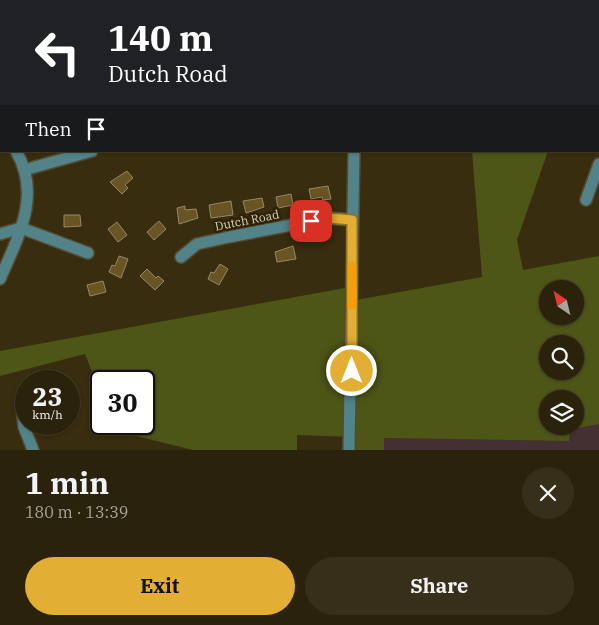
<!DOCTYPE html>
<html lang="en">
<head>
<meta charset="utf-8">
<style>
  body { margin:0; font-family:"IBM Plex Serif",serif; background:#372f19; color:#f1f3f6; height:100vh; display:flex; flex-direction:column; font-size:19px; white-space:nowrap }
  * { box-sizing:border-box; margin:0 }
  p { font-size:16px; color:#a6a49d }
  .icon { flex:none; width:28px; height:28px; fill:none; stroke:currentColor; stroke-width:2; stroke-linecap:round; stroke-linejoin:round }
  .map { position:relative; height:450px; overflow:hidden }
  .details { display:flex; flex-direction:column; background:#2b220b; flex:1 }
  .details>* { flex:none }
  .guide { position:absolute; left:0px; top:0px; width:600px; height:152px; box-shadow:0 1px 4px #0004,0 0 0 1px #473f2c; background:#202124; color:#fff; overflow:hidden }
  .needle { width:32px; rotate:325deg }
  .buttons { position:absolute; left:539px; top:280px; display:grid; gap:10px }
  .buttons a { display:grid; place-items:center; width:45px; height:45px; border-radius:50%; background:#2b220b; box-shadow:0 1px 4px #0004,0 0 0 1px #473f2c; font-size:25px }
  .speed { position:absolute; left:15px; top:370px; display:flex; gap:10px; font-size:25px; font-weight:700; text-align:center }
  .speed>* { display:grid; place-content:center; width:65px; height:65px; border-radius:50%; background:#2b220b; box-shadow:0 1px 4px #0004,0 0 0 1px #473f2c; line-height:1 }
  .speed small { font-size:12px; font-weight:400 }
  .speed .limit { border:2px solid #111; border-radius:8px; background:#fff; color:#111 }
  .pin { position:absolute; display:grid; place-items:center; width:42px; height:42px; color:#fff; margin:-21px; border-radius:10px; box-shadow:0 2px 8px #0006 }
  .me { position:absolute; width:55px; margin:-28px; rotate:0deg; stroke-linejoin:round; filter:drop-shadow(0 0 4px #0008) }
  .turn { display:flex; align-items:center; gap:18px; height:105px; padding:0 25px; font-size:22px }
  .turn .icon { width:65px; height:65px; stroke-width:2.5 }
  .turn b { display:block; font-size:35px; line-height:42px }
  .then { display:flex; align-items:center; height:48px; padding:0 25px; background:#0003; gap:10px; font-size:19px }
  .round { display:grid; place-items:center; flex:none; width:52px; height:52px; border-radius:26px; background:#372f19 }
  .overview { display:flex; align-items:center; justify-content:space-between; height:85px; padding:0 25px }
  h1 { font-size:30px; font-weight:700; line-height:38px }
  .cta { display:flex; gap:10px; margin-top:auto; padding:10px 25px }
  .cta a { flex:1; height:58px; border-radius:30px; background:#e2af34; color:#111; font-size:20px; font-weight:700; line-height:58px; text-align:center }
  .cta a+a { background:#372f19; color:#f1f3f6 }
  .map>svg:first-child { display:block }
</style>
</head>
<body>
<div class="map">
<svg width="599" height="450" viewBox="0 0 599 450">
  <rect width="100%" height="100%" fill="#392d0f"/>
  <!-- industrial -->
  <path fill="#443033" d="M 599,424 L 599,450 L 384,450 L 384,438 L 568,441 L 570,430 Z"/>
  <!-- green -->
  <path fill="#4d5517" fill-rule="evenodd" d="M 472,151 L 548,151 L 517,240 L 523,270 L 599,256 L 599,424 L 570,430 L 569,441 L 384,438 L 384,450 L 352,450 L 352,437 L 297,435 L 297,450 L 193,450 L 116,431 L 113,424 L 144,424 L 144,381 L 101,381 L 101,394 L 85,354 L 0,376 L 0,351 L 356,286 L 356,300 L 482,277 ZM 548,289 L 575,289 L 575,316 L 548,316 ZM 548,344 L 575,344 L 575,371 L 548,371 ZM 548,399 L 575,399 L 575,426 L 548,426 Z"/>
  <!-- building -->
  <g fill="#695423" stroke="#968768">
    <path d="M 127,171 L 133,178 L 125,185 L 128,188 L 122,194 L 110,182 Z"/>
    <path d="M 328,186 L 331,199 L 323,200 L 322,197 L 311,199 L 309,189 Z"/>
    <path d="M 291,194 L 293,205 L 278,208 L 276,197 Z"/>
    <path d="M 262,198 L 264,207 L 246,213 L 243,201 Z"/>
    <path d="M 231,201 L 233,215 L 211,218 L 209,205 Z"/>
    <path d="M 185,206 L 185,210 L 196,209 L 198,218 L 179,224 L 177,208 Z"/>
    <path d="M 64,215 L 80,215 L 81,226 L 64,227 Z"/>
    <path d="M 159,221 L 166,229 L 154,240 L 147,232 Z"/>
    <path d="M 117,222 L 127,235 L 118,242 L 108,229 Z"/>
    <path d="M 293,246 L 296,259 L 277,262 L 275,252 Z"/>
    <path d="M 119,256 L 128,259 L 121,278 L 109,272 L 112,265 L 115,266 Z"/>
    <path d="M 220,264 L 228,269 L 219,285 L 208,279 L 211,272 L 214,273 Z"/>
    <path d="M 147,269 L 156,278 L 158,276 L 164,281 L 155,290 L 140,276 Z"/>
    <path d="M 103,281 L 106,292 L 90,296 L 87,285 Z"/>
  </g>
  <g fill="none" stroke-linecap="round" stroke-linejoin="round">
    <defs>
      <g id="minor">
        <path d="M 120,1 L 120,0"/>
        <path d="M 185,1 L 185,0"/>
        <path d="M 495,1 L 495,0"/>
        <path d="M 0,89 L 1,89"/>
        <path d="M 0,130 L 1,131"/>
        <path d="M 24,170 L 92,151"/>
        <path d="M 586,200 L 599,164"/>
        <path d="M 0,234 L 21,228 L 88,253"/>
        <path d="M 181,257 L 197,244 L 229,237 L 328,218 L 352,220"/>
        <path d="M 0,279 C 18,237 42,195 16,151"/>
        <path d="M 22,407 L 24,427 L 33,450"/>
        <path d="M 349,450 L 354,151"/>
      </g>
      <path id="major" d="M 19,0 L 89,1"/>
    </defs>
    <!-- minor casing -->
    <use href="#minor" stroke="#564a2f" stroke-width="14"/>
    <!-- major casing -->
    <use href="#major" stroke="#564a2f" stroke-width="15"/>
    <!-- minor -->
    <use href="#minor" stroke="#518389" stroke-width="11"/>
    <!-- major -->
    <use href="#major" stroke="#68d7e5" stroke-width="12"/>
  </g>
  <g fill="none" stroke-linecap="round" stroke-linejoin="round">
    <defs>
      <path id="route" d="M 311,221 L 328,218 L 352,220 L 352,371"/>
    </defs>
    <!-- route casing -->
    <use href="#route" stroke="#937222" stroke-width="12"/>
    <!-- route -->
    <use href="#route" stroke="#e2af34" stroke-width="9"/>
    <!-- slow -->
    <path stroke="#f59e0b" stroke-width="9" d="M 352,305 L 352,266"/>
  </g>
  <g text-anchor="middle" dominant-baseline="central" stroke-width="5" stroke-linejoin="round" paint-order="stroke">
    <!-- street labels -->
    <g font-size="12" fill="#d8d0c0" stroke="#2f2305">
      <text transform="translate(247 220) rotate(-11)">Dutch Road</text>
    </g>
  </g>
</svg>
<div class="buttons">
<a><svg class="needle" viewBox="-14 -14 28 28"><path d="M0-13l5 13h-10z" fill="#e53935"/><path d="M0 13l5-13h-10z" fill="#a6a49d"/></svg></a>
<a><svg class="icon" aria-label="search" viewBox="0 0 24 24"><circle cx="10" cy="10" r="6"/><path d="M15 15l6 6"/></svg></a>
<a><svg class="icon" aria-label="layers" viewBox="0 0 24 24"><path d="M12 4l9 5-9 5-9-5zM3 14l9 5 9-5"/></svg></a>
</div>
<div class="speed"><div>23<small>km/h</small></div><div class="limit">30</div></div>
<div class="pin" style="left:311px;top:221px;background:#d93025"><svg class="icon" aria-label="arrive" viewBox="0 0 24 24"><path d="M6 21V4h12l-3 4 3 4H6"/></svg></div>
<svg class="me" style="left:352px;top:371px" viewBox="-20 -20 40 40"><circle r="17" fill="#e2af34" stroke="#fff" stroke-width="3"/><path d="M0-11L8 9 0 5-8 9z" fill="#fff"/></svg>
<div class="guide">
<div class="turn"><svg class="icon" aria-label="left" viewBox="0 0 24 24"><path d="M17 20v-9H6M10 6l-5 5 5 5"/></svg><div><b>140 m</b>Dutch Road</div></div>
<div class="then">Then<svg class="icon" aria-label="arrive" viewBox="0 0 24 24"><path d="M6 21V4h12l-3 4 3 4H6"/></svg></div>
</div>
</div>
<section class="details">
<div class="overview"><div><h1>1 min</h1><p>180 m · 13:39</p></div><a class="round"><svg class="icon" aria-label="close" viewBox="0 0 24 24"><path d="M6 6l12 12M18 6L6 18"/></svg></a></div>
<div class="cta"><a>Exit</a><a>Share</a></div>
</section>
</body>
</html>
